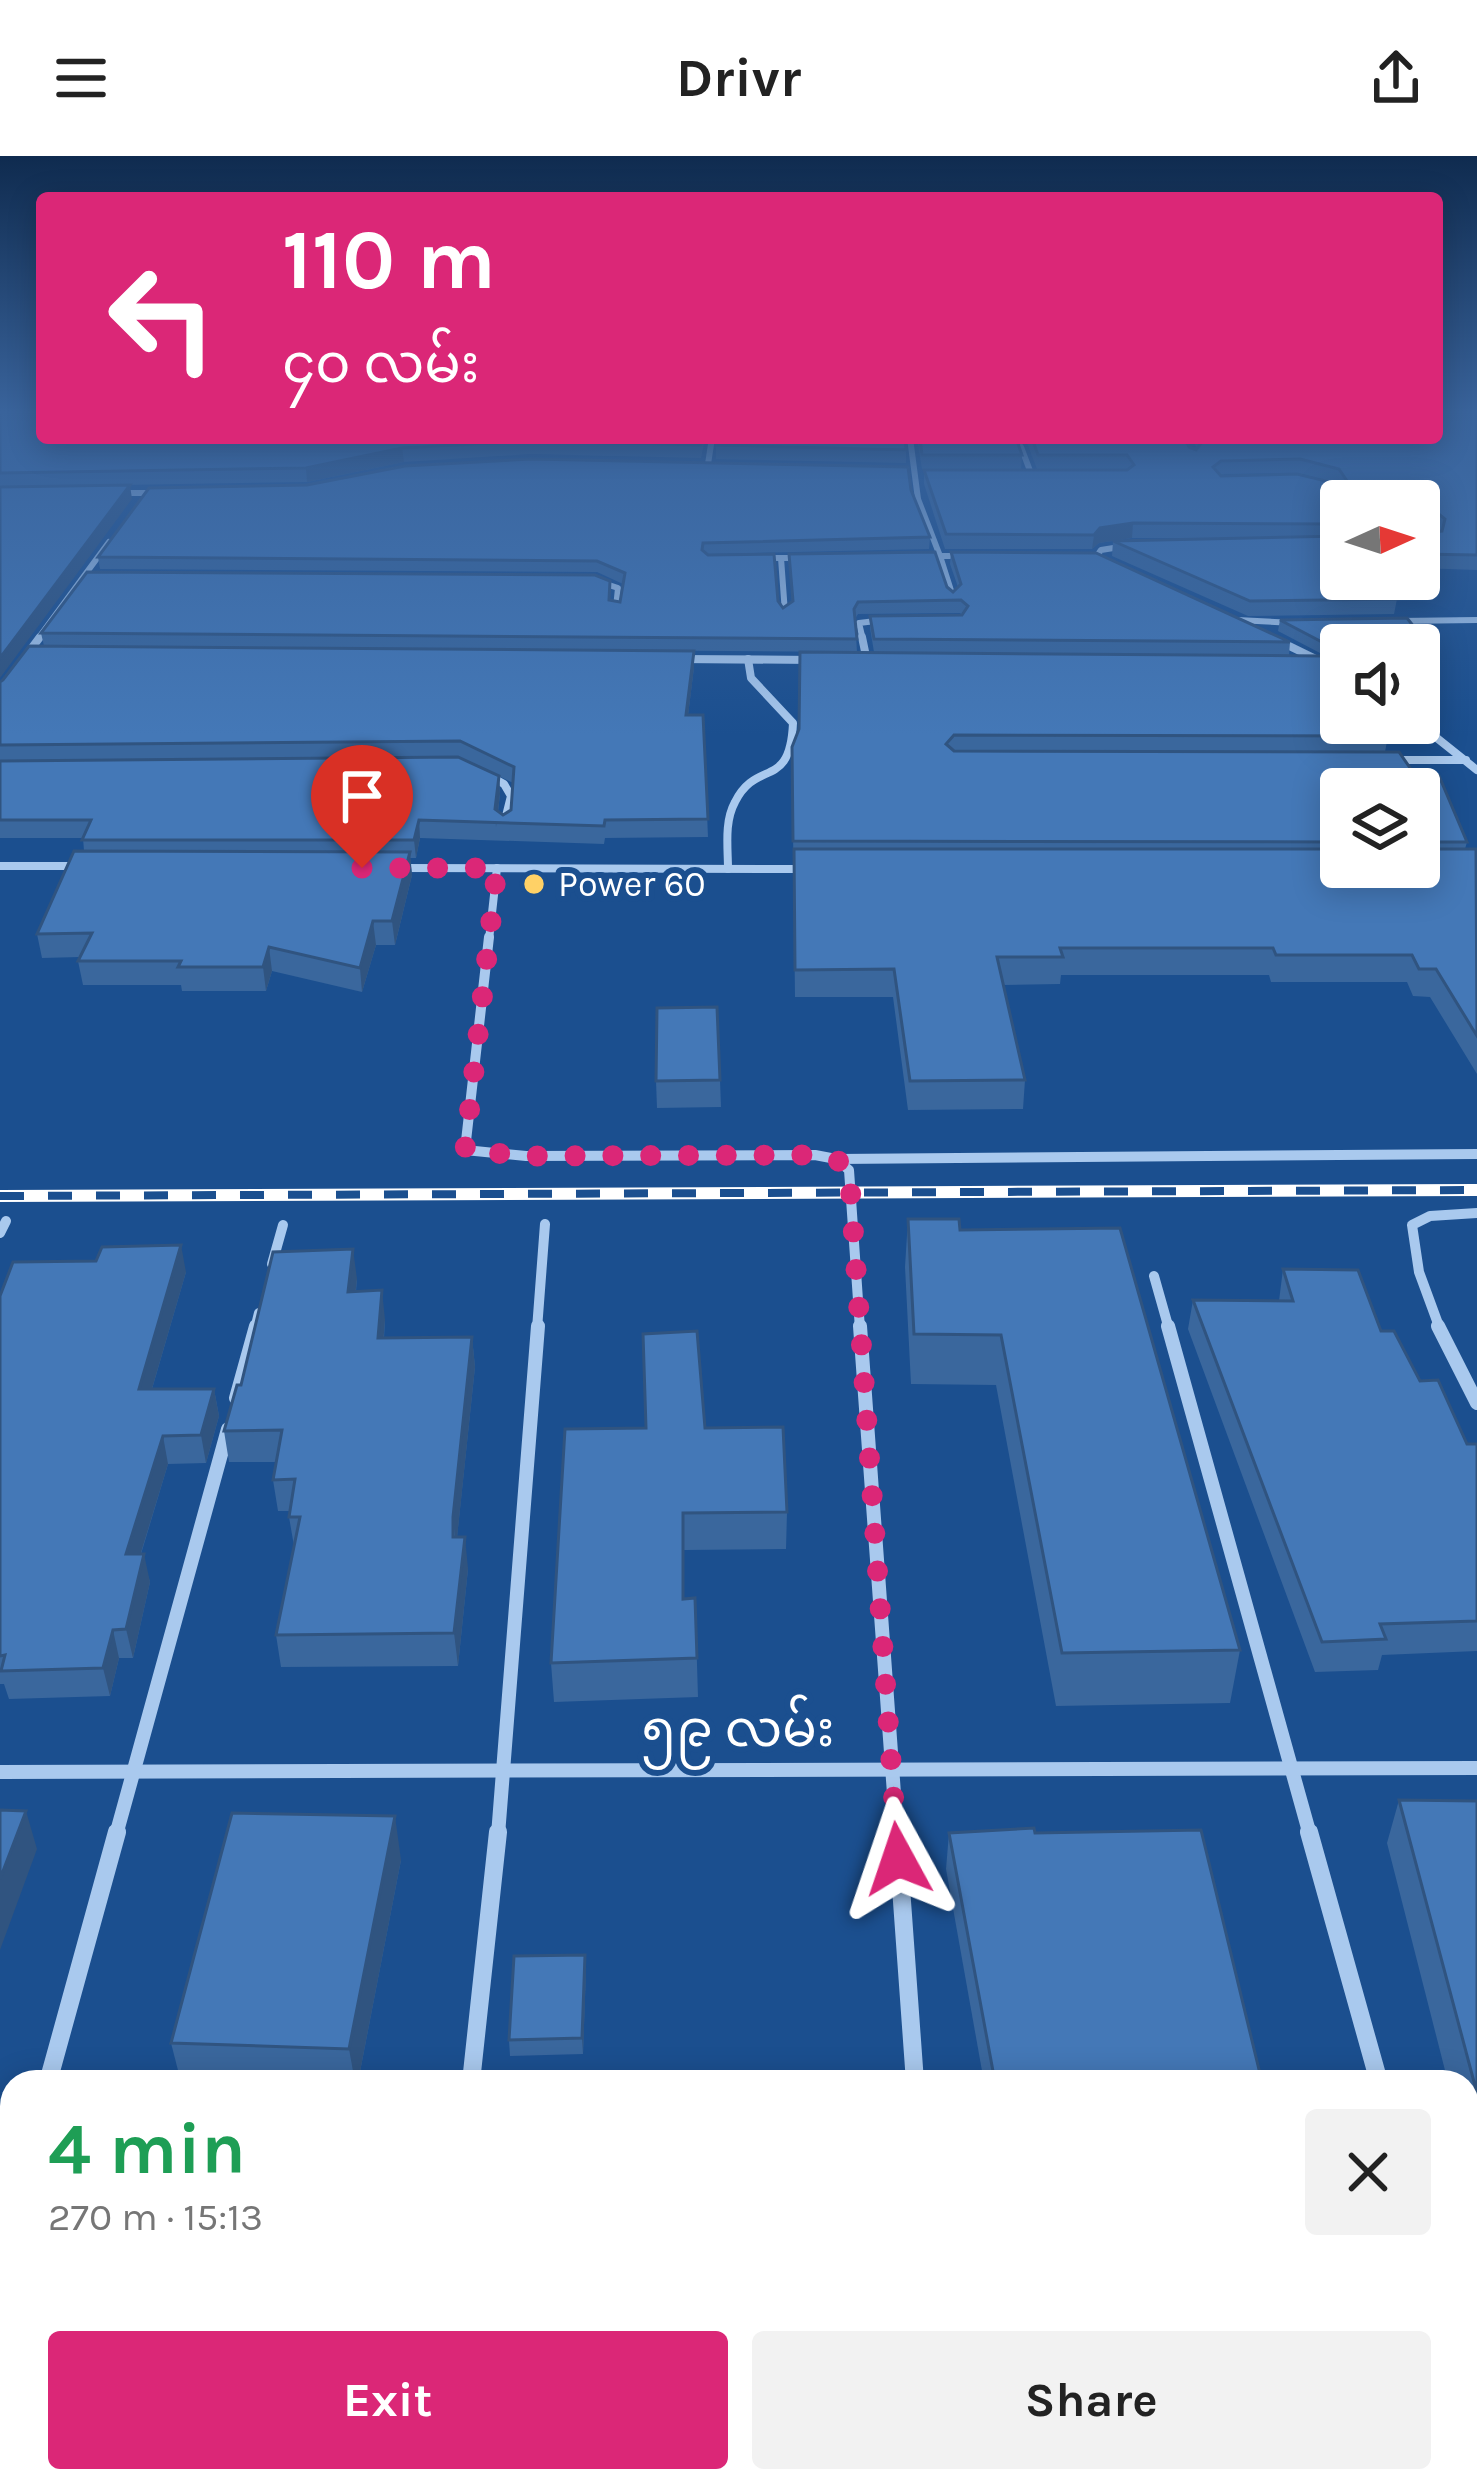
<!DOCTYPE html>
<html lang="en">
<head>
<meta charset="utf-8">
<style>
  body { margin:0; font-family:Karla,"Noto Sans Myanmar",sans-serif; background:#f2f2f2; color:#222; height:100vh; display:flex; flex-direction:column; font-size:45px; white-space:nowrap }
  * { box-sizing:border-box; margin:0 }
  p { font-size:39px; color:#767676 }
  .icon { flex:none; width:66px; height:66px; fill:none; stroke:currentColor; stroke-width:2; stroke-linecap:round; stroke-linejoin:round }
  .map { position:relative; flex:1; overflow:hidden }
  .drawer { position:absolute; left:0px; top:1914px; width:1479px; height:423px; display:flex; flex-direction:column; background:#fff; border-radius:36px 36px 0 0; box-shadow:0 6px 30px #0003 }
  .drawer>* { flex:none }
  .banner { position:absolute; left:36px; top:36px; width:1407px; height:252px; border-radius:12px; box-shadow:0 6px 30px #0003; background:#db2777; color:#fff; overflow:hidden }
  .needle { width:78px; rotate:87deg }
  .fabs { position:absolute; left:1320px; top:324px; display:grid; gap:24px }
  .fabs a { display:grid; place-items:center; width:120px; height:120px; border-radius:12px; background:#fff; box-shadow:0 6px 30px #0003; font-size:60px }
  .pin { position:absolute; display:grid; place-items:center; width:102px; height:102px; color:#fff; margin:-123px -51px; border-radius:50% 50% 50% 0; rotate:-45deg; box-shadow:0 0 12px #0007 }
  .pin .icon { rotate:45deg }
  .me { position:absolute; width:132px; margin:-66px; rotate:355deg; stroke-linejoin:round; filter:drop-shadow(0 0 9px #0008) }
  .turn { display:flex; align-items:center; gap:42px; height:252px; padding:0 48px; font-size:54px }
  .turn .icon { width:156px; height:156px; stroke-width:2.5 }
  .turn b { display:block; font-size:84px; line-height:102px }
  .round { display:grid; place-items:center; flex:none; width:126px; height:126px; border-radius:12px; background:#f2f2f2 }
  .head { display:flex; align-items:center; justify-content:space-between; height:204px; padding:0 48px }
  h1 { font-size:72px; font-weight:700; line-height:90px; color:#1e9e55 }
  .action { display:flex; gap:24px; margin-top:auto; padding:24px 48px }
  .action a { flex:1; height:138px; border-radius:12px; background:#db2777; color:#fff; font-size:48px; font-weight:700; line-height:138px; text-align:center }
  .action a+a { background:#f2f2f2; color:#222 }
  header { display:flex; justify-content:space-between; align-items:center; height:156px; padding:0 48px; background:#fff; font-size:54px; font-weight:700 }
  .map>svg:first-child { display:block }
</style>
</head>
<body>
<header><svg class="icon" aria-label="menu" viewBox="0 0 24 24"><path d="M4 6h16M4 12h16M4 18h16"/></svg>Drivr<svg class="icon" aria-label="share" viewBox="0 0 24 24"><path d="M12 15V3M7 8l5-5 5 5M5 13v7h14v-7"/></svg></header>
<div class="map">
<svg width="1477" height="2335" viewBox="0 0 1477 2335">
  <rect width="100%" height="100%" fill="#1b4f8f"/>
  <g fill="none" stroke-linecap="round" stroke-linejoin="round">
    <!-- street-far4 -->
    <g stroke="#a9c9ee" stroke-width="6">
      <path d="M 910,282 L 918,343 L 940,400 L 966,400"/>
      <path d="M 1021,291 L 1032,320"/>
      <path d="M 708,308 L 712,282"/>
      <path d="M 115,337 L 161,337"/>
      <path d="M 1419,368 L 1437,382 L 1419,387"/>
      <path d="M 932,400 L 940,400 L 953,441"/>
      <path d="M 1096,401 L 1101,394 L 1126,390"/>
      <path d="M 758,402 L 803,402"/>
      <path d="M 781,402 L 785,457"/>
      <path d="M 594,424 L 618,432 L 616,452"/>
      <path d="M 1237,464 L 1294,467"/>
      <path d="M 1398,465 L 1477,464"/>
      <path d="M 37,484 L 109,386"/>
      <path d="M 863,484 L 859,467 L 884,464"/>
    </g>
    <!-- street-far3 -->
    <g stroke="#a9c9ee" stroke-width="8">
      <path d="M 862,481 L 867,505"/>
      <path d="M 1279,485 L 1320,505"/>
      <path d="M 25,501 L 40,481"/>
      <path d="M 679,503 L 815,504"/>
      <path d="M 1418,567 L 1477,614"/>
      <path d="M 1392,604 L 1466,604"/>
      <path d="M 486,618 L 504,628 L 511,640 L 504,668"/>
      <path d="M 0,710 L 83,710"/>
      <path d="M 397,712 L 809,713"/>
      <path d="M 728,713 C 728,692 724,666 735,646 C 757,602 790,635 793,567 L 751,522 L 748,503"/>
      <path d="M 489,784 L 497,712"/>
    </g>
    <!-- street-far2 -->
    <g stroke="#a9c9ee" stroke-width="10">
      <path d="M 489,781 L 465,994 L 526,1000 L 815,999 L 836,1003 L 849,1014 L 860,1173"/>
      <path d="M 837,1003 L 1477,998"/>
      <path d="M 0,1077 L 6,1065"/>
      <path d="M 272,1108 L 283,1069"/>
      <path d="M 1154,1120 L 1169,1173"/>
      <path d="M 255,1173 L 259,1157"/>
      <path d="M 537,1173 L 545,1068"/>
      <path d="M 1440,1173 L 1419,1116 L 1412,1069 L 1430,1060 L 1477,1057"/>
    </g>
    <!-- street-far1 -->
    <g stroke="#a9c9ee" stroke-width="14">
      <path d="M 860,1170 L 897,1679"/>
      <path d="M 1168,1170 L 1310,1679"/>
      <path d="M 1438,1170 L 1477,1247"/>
      <path d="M 236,1242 L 256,1170"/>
      <path d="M 0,1616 L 1477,1612"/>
      <path d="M 116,1679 L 228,1273"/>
      <path d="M 498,1679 L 538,1170"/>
    </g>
    <!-- street -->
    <g stroke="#a9c9ee" stroke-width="18">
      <path d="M 897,1676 L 915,1926"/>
      <path d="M 1309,1676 L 1379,1926"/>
      <path d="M 48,1926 L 117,1676"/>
      <path d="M 471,1926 L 498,1676"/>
      <path d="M 0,2094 L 12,2051"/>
      <path d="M 1467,2253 L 1477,2290"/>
      <path d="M 945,2325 L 946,2335"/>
      <path d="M 426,2335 L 427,2325"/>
    </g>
    <defs>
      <path id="rail" d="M 0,1040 L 1477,1034"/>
    </defs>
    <!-- rail casing -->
    <use href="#rail" stroke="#fff" stroke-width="12"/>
    <!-- rail -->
    <use href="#rail" stroke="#1b4f8f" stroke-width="8" stroke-dasharray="24" stroke-linecap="butt"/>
  </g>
  <!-- wall -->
  <g fill="#3a679d" fill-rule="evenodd">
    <path d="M 0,252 L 42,282 L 233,282 L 232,283 L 238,284 L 238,282 L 705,282 L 701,302 L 531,298 L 404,306 L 307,326 L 0,331 Z"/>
    <path d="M 1477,252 L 1477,414 L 1419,412 L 1419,345 L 1341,345 L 1341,423 L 1397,443 L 1394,458 L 1248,460 L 1112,400 L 1113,385 L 1252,382 L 1132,382 L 1099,387 L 1092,393 L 945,393 L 924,328 L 924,314 L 1127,314 L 1037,313 L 1027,287 L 1021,284 L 1018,287 L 1022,299 L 1021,313 L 922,313 L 917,282 L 1184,282 L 1189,291 L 1196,294 L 1197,292 L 1191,282 L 1437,282 ZM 1298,317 L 1336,327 L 1344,338 L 1220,318 ZM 1420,362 L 1423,362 L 1440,375 L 1421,376 Z"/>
    <path d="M 716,289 L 906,294 L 906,307 L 716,303 Z"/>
    <path d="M 911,334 L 930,381 L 929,393 L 708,398 L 778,445 L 783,452 L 792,446 L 789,398 L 947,431 L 953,436 L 958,431 L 950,408 L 951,396 L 1290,486 L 1289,499 L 874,496 L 870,472 L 870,460 L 962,459 L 960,457 L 858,458 L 855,463 L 857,496 L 44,490 L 41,477 L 610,444 L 620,446 L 623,428 L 597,416 L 100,413 L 98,401 Z"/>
    <path d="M 1280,464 L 1418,476 L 1416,487 L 1341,489 L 1341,508 L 1278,475 Z"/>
    <path d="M 694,511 L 688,559 L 703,559 L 708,681 L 605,682 L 604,688 L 420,682 L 416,702 L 410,702 L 412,719 L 395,789 L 376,789 L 362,836 L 272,815 L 266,835 L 182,835 L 181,829 L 83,829 L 78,805 L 80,801 L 42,802 L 37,778 L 84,695 L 83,682 L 0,682 L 0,526 ZM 461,602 L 513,627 L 511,654 L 503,659 L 498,656 L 500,638 L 499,620 Z"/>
    <path d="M 799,573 L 1388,580 L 1385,596 L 1415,619 L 1467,686 L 1465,693 L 1477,697 L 1477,918 L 1430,841 L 1413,840 L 1407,826 L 1271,826 L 1269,819 L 1061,819 L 1060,828 L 1003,829 L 1025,924 L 1023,953 L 908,954 L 893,841 L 795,841 L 792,591 ZM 1341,633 L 1419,633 L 1419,711 L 1341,711 Z"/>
    <path d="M 720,924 L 721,951 L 657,952 L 656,925 Z"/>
    <path d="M 908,1063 L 960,1074 L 1240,1494 L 1230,1547 L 1056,1550 L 996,1229 L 911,1228 L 905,1111 Z"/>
    <path d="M 1283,1113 L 1381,1175 L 1467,1288 L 1477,1288 L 1477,1495 L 1382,1499 L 1378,1514 L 1315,1516 L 1188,1173 L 1193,1144 L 1279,1145 Z"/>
    <path d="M 186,1116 L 152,1233 L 214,1233 L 219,1260 L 206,1307 L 168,1308 L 141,1398 L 150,1426 L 133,1502 L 119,1502 L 110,1540 L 9,1543 L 4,1528 L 0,1528 L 0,1140 Z"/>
    <path d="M 357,1123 L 356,1135 L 385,1164 L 384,1182 L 472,1181 L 475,1211 L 457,1381 L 468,1413 L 458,1510 L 281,1511 L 276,1479 L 294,1390 L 289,1361 L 290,1355 L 278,1355 L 273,1324 L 276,1306 L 229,1306 L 224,1275 L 241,1229 Z"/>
    <path d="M 705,1272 L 787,1356 L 786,1393 L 684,1394 L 684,1443 L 695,1442 L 698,1541 L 554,1546 L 551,1507 Z"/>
    <path d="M 1399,1644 L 1477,1645 L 1477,2151 L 1467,2115 L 1467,1926 L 1448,1926 L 1387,1687 Z"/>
    <path d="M 949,1677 L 1035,1677 L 1262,1926 L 984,1926 L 946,1713 Z"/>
    <path d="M 401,1704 L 358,1926 L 181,1926 L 171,1887 Z"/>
    <path d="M 586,1814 L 583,1898 L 510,1900 L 509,1884 Z"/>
    <path d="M 1055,2325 L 1373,2325 L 1376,2335 L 1053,2335 Z"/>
  </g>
  <!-- shaded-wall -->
  <g fill="#305480">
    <path d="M 402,292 L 404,306 L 307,326 L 306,312 Z"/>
    <path d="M 130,329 L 132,343 L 0,522 L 0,502 Z"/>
    <path d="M 1425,347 L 1423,362 L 1419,362 L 1419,348 Z"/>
    <path d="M 1133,367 L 1132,382 L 1099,387 L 1092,393 L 1094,379 L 1100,372 Z"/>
    <path d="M 1418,476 L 1416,487 L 1381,489 L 1382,483 Z"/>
    <path d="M 694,495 L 694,511 L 686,576 L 686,559 Z"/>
    <path d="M 499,620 L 500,638 L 496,671 L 495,653 Z"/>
    <path d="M 419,664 L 420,682 L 416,702 L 414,684 Z"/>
    <path d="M 410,696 L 412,719 L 395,789 L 392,765 Z"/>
    <path d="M 373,765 L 376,789 L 362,836 L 360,812 Z"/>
    <path d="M 269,791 L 272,815 L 266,835 L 263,811 Z"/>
    <path d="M 181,1089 L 186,1116 L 144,1260 L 139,1233 Z"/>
    <path d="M 353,1093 L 357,1123 L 352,1166 L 348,1136 Z"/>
    <path d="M 382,1134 L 385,1164 L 381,1213 L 378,1182 Z"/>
    <path d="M 472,1181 L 475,1211 L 456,1392 L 453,1361 Z"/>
    <path d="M 214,1233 L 219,1260 L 206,1307 L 201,1279 Z"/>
    <path d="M 163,1280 L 168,1308 L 132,1426 L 126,1398 Z"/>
    <path d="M 465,1381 L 468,1413 L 458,1510 L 454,1477 Z"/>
    <path d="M 144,1398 L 150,1426 L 133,1502 L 126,1473 Z"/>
    <path d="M 113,1474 L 119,1502 L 110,1540 L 103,1512 Z"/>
    <path d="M 26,1655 L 37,1693 L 0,1794 L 0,1723 Z"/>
    <path d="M 395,1660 L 401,1704 L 358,1926 L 355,1926 L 349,1893 Z"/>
    <path d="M 585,1799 L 586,1814 L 583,1898 L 582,1882 Z"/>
    <path d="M 273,2325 L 285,2325 L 284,2335 L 272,2335 Z"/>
  </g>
  <!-- building -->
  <g fill="#4478b7" stroke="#305480" stroke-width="3" fill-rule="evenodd">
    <path d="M 0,252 L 42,252 L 42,282 L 229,282 L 238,284 L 238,282 L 702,282 L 701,289 L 530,285 L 402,292 L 306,312 L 0,317 Z"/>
    <path d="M 1437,252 L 1477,252 L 1477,399 L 1419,398 L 1419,377 L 1442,375 L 1445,363 L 1425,347 L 1419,348 L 1419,345 L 1341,345 L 1341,368 L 1133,367 L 1100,372 L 1094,379 L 946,378 L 924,314 L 1127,314 L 1134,309 L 1127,299 L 1038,299 L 1032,282 L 1184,282 L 1189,291 L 1196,294 L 1202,286 L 1200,282 L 1437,282 ZM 1300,303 L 1339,313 L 1351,331 L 1343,338 L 1330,326 L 1297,318 L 1221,320 L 1213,311 L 1221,305 Z"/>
    <path d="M 717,282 L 905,282 L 906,294 L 716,289 Z"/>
    <path d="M 920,282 L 1016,282 L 1022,299 L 922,299 Z"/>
    <path d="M 531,303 L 908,311 L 911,334 L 930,381 L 703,387 L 702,394 L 708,399 L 774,398 L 778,445 L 783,452 L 793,445 L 789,398 L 935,396 L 947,431 L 953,436 L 961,428 L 951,396 L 1096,397 L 1290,486 L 874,483 L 870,460 L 962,459 L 968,450 L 961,444 L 858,446 L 854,453 L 857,483 L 41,477 L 87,416 L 595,419 L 610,425 L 609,444 L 620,446 L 625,417 L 597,405 L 98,401 L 149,332 L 307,329 L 405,310 Z"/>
    <path d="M 130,329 L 0,502 L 0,331 Z"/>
    <path d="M 1341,380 L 1341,423 L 1381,423 L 1397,443 L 1250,445 L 1113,385 Z"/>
    <path d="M 1407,462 L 1418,476 L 1382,483 L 1392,489 L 1341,489 L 1341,496 L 1280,464 Z"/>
    <path d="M 29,490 L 694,495 L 686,559 L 703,559 L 708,663 L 605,664 L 604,670 L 419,664 L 414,684 L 82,684 L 91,664 L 0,664 L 0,605 L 458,601 L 499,620 L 495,653 L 503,659 L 511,654 L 514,611 L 460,585 L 0,589 L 0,526 L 3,524 Z"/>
    <path d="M 800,496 L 1324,500 L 1341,508 L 1341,567 L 1380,567 L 1388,580 L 954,579 L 946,588 L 954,595 L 1399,596 L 1415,619 L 1439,620 L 1467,686 L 1419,686 L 1419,633 L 1341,633 L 1341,686 L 793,685 L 792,591 L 799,573 Z"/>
    <path d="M 794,693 L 1341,693 L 1341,711 L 1419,711 L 1419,693 L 1476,693 L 1477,880 L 1436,813 L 1419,813 L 1412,799 L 1276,799 L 1273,792 L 1060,792 L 1063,801 L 997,801 L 1025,924 L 910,925 L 894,813 L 795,814 Z"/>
    <path d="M 74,695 L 410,696 L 392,765 L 373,765 L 360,812 L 269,791 L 263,811 L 178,811 L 181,805 L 78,805 L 92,777 L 37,778 Z"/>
    <path d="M 717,851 L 720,924 L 656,925 L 657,852 Z"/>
    <path d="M 908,1063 L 959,1063 L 960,1074 L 1120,1072 L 1240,1494 L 1062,1497 L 1001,1179 L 914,1178 Z"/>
    <path d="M 181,1089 L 139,1233 L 214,1233 L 201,1279 L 163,1280 L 126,1398 L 144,1398 L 126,1473 L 113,1474 L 103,1512 L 1,1515 L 5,1499 L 0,1500 L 0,1140 L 13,1106 L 96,1105 L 102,1091 Z"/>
    <path d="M 353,1093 L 348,1136 L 382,1134 L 378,1182 L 472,1181 L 453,1361 L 453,1381 L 465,1381 L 454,1477 L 276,1479 L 300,1361 L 289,1361 L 295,1323 L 273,1324 L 282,1274 L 224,1275 L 237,1229 L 241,1229 L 273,1096 Z"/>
    <path d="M 1283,1113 L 1358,1114 L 1381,1175 L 1394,1175 L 1420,1225 L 1438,1224 L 1467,1288 L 1477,1288 L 1477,1465 L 1380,1468 L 1386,1483 L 1322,1486 L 1193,1144 L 1293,1145 Z"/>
    <path d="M 697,1175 L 705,1272 L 783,1271 L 787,1356 L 683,1357 L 683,1443 L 695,1442 L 697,1502 L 551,1507 L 565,1273 L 646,1272 L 643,1178 Z"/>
    <path d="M 1399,1644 L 1477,1645 L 1477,1937 Z"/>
    <path d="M 0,1654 L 26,1655 L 0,1723 Z"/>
    <path d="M 232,1657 L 395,1660 L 349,1893 L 171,1887 Z"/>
    <path d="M 1034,1672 L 1035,1677 L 1201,1674 L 1262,1926 L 995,1926 L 949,1677 Z"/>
    <path d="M 585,1799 L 582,1882 L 509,1884 L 514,1800 Z"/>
    <path d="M 1467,1965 L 1477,1965 L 1477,2052 L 1467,2017 Z"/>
    <path d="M 12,2286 L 12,2325 L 273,2325 L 272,2335 L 0,2335 L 0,2287 Z"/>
    <path d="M 489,2325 L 701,2325 L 701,2335 L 488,2335 Z"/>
    <path d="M 1059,2325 L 1373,2325 L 1376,2335 L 1061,2335 Z"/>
  </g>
  <!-- sky -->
  <linearGradient id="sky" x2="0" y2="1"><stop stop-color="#0f2b4f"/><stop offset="0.44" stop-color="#39639b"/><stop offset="1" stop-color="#39639b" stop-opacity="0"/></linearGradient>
  <rect width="1477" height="579" fill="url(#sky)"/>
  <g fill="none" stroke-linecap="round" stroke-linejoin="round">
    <!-- route -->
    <path stroke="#db2777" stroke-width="21" stroke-dasharray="0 37.8" d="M 362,712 L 497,712 L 465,994 L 526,1000 L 815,999 L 836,1003 L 849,1014 L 898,1703"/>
  </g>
  <!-- markers -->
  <circle fill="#ffd166" stroke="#1b4f8f" stroke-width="4.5" cx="534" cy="728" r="12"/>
  <g text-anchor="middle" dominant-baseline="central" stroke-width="12" stroke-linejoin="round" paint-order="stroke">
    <!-- far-poi labels -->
    <g font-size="36" fill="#fff" stroke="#1b4f8f" text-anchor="start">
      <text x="558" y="728">Power 60</text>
    </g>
    <!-- near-street labels -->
    <g font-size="51" fill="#fff" stroke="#1b4f8f">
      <text x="738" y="1573">၅၉ လမ်း</text>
    </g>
  </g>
</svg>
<div class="fabs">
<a><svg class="needle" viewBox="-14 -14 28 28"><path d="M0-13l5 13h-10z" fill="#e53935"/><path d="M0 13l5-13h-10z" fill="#767676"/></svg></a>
<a><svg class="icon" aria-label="sound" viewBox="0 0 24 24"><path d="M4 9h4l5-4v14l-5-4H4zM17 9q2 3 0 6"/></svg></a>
<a><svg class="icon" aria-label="layers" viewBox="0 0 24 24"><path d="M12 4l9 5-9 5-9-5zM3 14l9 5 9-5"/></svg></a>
</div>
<div class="pin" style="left:362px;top:712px;background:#d93025"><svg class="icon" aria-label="arrive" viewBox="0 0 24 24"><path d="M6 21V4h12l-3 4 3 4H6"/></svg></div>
<svg class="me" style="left:898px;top:1703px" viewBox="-20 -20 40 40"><path d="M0-17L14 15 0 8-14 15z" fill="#db2777" stroke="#fff" stroke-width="4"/></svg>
<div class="banner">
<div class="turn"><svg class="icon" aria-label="left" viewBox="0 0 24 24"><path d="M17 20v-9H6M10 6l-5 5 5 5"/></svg><div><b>110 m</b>၄၀ လမ်း</div></div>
</div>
<section class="drawer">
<div class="head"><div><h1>4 min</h1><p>270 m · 15:13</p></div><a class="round"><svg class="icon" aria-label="close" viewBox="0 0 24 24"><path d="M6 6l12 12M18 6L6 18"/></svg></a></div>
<div class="action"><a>Exit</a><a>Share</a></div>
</section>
</div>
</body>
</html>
